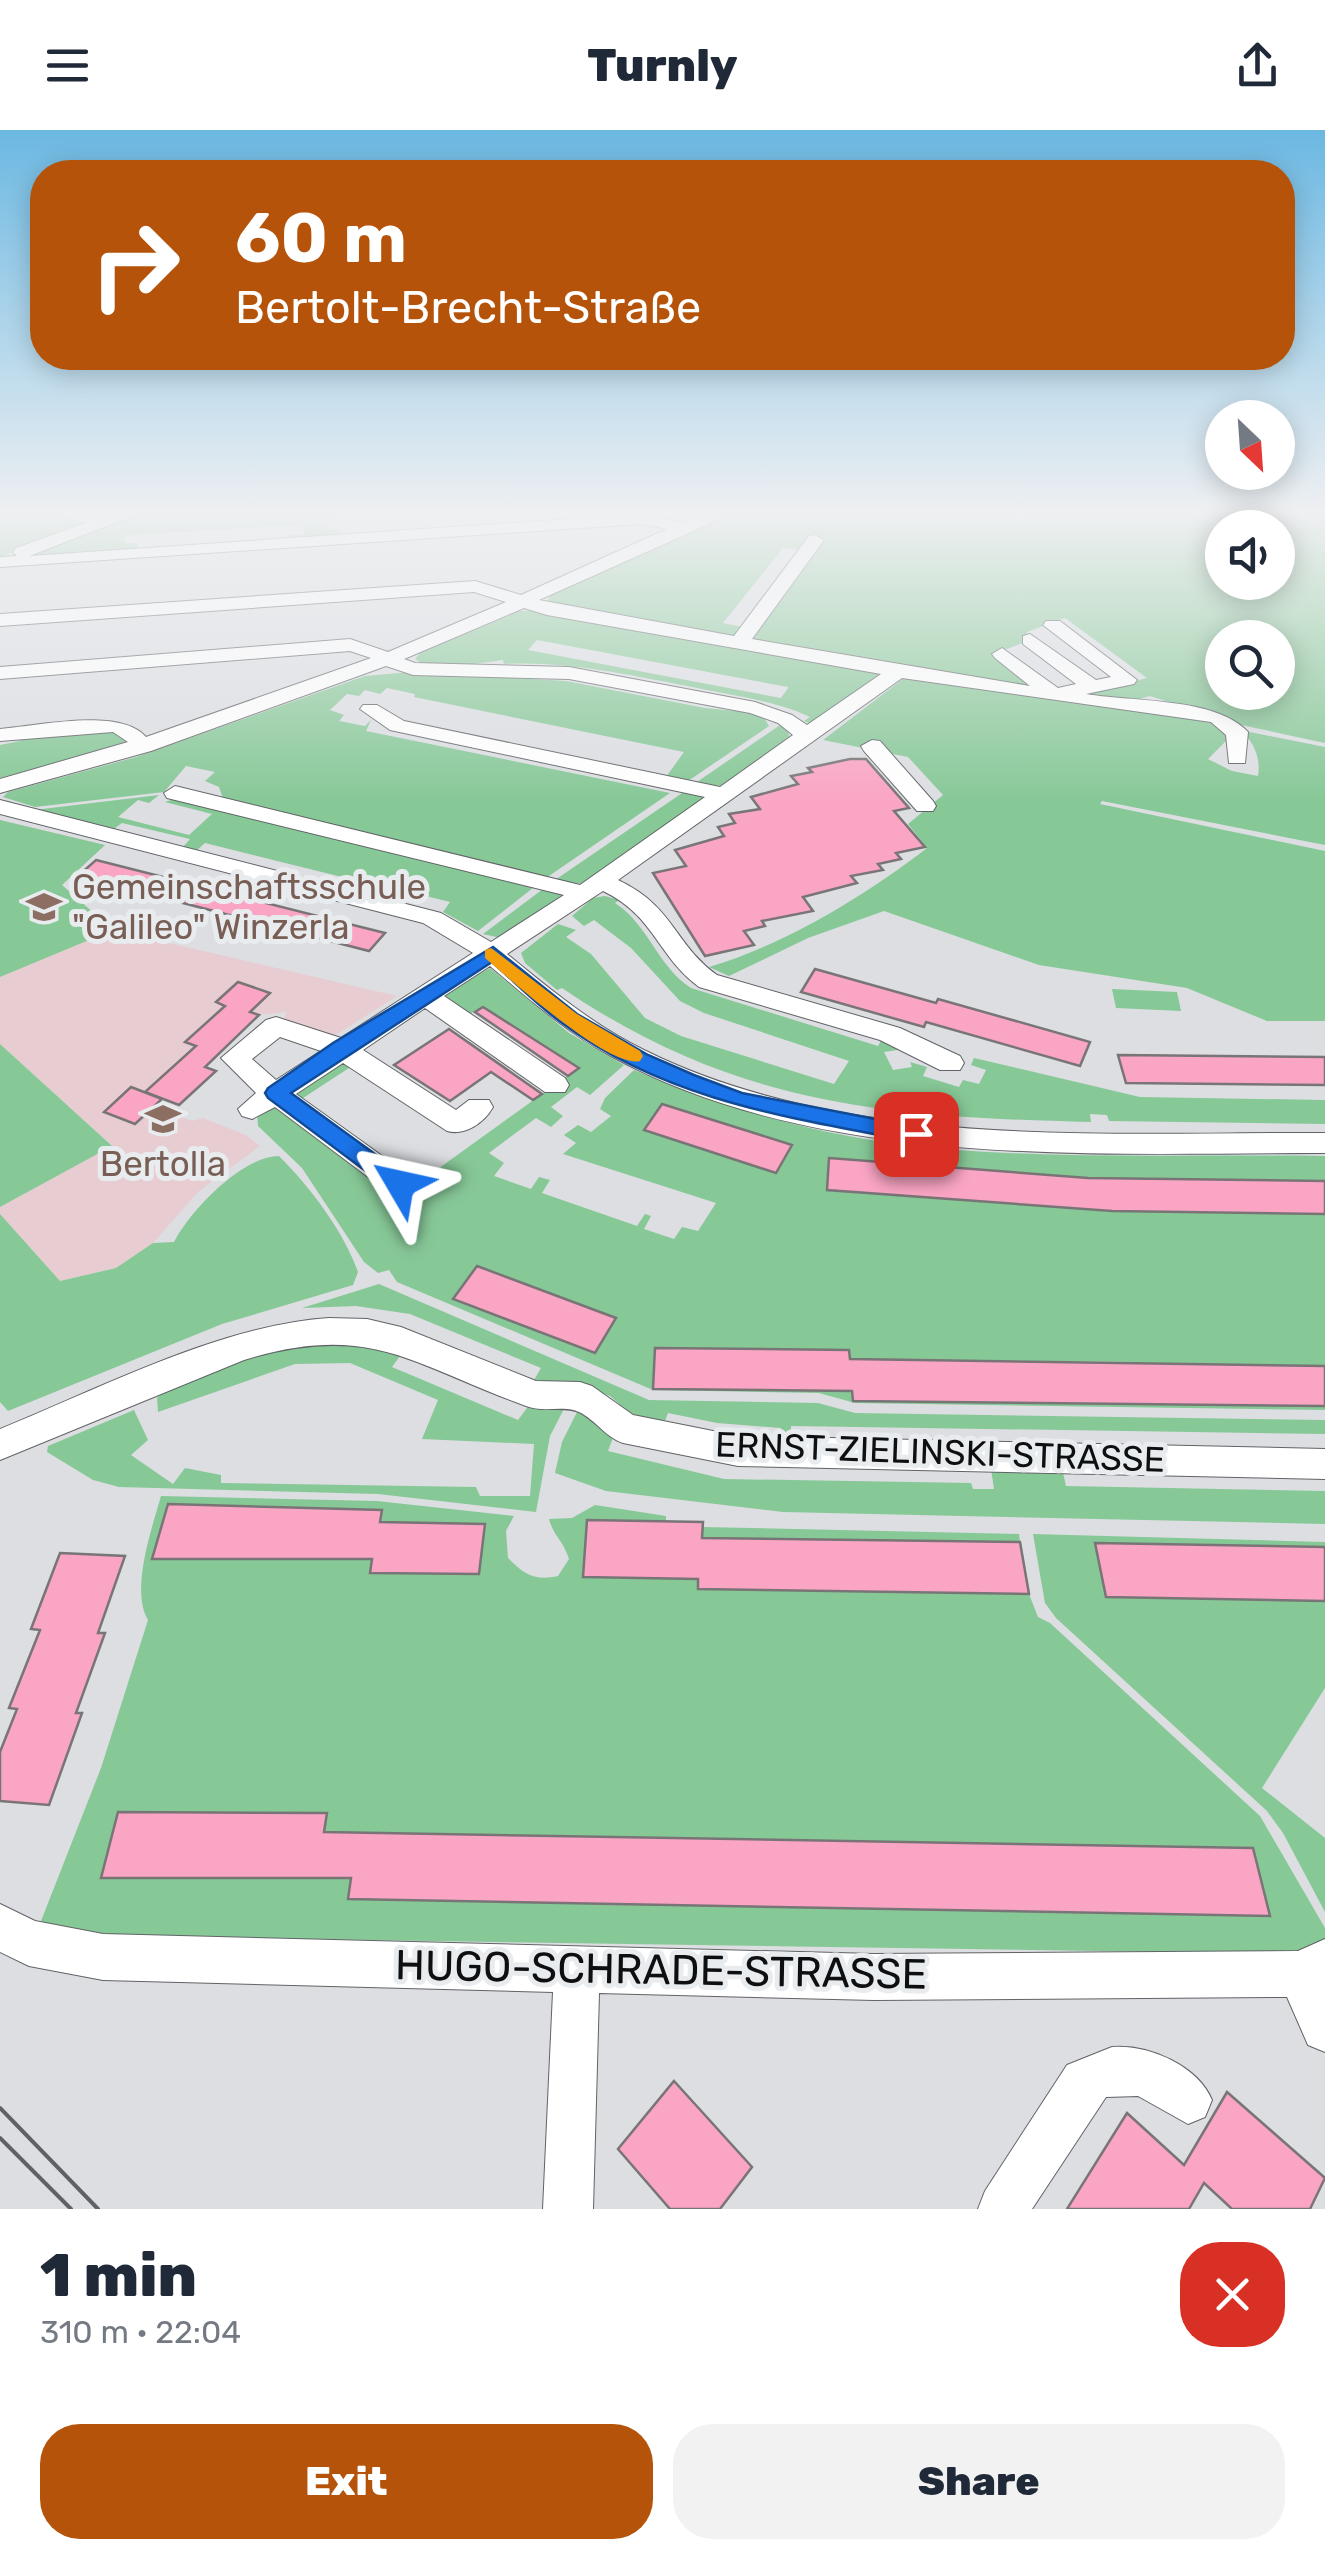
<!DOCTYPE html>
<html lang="en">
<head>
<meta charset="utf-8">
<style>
  body { margin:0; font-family:Rubik,sans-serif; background:#f2f2f3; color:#1f2937; height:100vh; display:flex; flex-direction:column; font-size:38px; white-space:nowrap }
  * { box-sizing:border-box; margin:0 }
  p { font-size:32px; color:#747a83 }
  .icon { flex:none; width:55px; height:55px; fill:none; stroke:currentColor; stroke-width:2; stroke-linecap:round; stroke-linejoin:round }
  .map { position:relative; height:2079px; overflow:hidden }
  .sheet { display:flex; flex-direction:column; background:#fff; flex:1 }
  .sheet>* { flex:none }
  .guide { position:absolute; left:30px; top:30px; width:1265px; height:210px; border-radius:40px; box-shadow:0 5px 25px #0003; background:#b45309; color:#fff; overflow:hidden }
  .needle { width:65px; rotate:155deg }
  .buttons { position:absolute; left:1205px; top:270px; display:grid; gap:20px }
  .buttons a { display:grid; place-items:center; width:90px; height:90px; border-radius:50%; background:#fff; box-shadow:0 5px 25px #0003; font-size:50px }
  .pin { position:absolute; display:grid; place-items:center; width:85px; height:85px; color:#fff; margin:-42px; border-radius:20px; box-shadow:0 5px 15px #0006 }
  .me { position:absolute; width:110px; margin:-55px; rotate:306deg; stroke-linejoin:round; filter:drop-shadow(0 0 8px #0008) }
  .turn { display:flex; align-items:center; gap:35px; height:210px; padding:0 40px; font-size:45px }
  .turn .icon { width:130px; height:130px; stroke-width:2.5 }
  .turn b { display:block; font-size:70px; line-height:85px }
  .round { display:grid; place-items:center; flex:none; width:105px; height:105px; border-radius:40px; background:#f2f2f3 }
  .headline { display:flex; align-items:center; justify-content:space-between; height:170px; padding:0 40px }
  h1 { font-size:60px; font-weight:800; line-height:75px }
  .primary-button { display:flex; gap:20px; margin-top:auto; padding:20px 40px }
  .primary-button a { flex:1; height:115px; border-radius:40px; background:#b45309; color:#fff; font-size:40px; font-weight:800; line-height:115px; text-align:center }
  .primary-button a+a { background:#f2f2f3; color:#1f2937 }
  header { display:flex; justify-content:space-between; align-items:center; height:130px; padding:0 40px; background:#fff; font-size:45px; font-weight:800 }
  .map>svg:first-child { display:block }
</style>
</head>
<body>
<header><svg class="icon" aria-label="menu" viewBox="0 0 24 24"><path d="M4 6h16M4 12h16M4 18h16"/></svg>Turnly<svg class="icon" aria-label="share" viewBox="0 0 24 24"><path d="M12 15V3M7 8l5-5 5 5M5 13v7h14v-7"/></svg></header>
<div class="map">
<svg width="1325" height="2079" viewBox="0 0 1325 2079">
  <rect width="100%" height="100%" fill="#dcdee2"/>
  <!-- education -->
  <path fill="#e7cdd1" d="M 0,690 L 105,715 L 62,755 L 113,800 L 397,866 L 331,908 L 284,893 L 286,882 L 260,885 L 216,872 L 225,876 L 185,911 L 196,916 L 145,962 L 131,957 L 104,981 L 135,994 L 153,976 L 192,991 L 203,988 L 246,1005 L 260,1016 L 199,1061 L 153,1113 L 116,1138 L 60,1151 L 0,1084 L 0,1077 L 111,1015 L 0,914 Z"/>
  <!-- green -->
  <g fill="#87c897" fill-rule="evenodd">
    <path d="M 0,380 L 61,380 L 106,390 L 0,427 Z"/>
    <path d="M 157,380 L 484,380 L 328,390 L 328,399 L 341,399 L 341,405 L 289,409 L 289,405 L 304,404 L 303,395 L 126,405 L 124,413 L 138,413 L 136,420 L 80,424 L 81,420 L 70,425 L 11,427 L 141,382 Z"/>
    <path d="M 723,380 L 1325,380 L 1325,613 L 1232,593 L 1150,566 L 1136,570 L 1075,567 L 1147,548 L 1065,488 L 1027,502 L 1025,512 L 996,523 L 1040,559 L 743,512 L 805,421 L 783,418 L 723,493 L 742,497 L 733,510 L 550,474 L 548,470 L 551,464 ZM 1222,398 L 1278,398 L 1278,452 L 1222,452 ZM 1222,508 L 1278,508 L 1278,562 L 1222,562 Z"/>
    <path d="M 537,480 L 877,542 L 878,545 L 812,594 L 804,591 L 810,587 C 777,571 735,566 697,558 C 633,546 570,531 504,534 L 503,530 L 458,536 L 421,533 L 415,529 L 420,523 L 520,481 ZM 537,510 L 788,557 L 788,558 L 781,568 L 528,520 Z"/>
    <path d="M 410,542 L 566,551 L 705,578 L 747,582 L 764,588 L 769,596 L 685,653 L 666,647 L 684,622 L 414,567 L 415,564 L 387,558 L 380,564 L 365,560 L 359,566 L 347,564 L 330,580 L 344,585 L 339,591 L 365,596 L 371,590 L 366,601 L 670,663 L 546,748 L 224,671 L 219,657 L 205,651 L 215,642 L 186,636 L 164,662 L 35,677 L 3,667 L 8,662 L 136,627 L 365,546 Z"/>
    <path d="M 908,545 L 1219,594 L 1230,607 L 1208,629 L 1232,641 L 1258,646 C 1261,628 1254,612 1240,600 L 1325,617 L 1325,715 L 1102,671 L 1100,674 L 1325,721 L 1325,891 L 1267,891 L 1187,858 L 1039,835 L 884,781 L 808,808 L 729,846 L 709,837 C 784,815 865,766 927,718 L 908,694 L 943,665 L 908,627 L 823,610 Z"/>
    <path d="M 783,593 L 790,607 L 724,656 L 694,654 Z"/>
    <path d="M 112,598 L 128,608 L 121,616 L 0,648 L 0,615 L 20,611 L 22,604 Z"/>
    <path d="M 688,659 L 707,668 L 584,754 L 555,750 Z"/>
    <path d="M 159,665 L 149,673 L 138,670 L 118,687 L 189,705 L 212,684 L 165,672 L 174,669 L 538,754 L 478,801 L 443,782 L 450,772 L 373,753 L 364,762 L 350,760 L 358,751 L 205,713 L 195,722 L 182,718 L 190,709 L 122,693 L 111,701 L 34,680 Z"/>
    <path d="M 0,690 L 105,715 L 62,755 L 113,800 L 0,847 Z"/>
    <path d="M 547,756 L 568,763 L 501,808 L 483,804 Z"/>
    <path d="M 605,766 L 619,770 L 615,773 C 648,794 658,837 691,858 L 878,916 L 883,907 L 904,919 L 884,922 L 893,940 L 912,937 L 910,932 L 927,937 L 923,946 L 959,957 L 963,950 L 979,954 L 986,940 L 971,935 L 974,928 L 1140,967 L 1325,970 L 1325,994 L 1109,991 L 1107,985 L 1090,984 L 1091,992 C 887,987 736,976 562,858 L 557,860 L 525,833 L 521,823 L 558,794 L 576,800 L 566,807 L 591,824 L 645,888 L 681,906 L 834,954 L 849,931 L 704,883 L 680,871 L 631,818 L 594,790 L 584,796 L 572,786 L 593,768 Z"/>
    <path d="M 490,838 L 569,903 L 624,935 L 590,965 L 577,957 L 551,977 L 563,986 L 551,997 L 536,988 L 489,1023 L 504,1033 L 494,1046 L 531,1059 L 539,1047 L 550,1050 L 542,1063 L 637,1096 L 645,1084 L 651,1086 L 644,1099 L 674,1109 L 682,1097 L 698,1101 L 716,1073 L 563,1024 L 576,1013 L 564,1005 L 578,995 L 591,1002 L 611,986 L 600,979 L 605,968 L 634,940 C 719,976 806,1002 898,1014 C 1035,1031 1186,1024 1325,1026 L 1325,1051 L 1109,1049 L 1325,1084 L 1325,1236 L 1162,1233 L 1173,1273 L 1325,1276 L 1325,1280 L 855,1273 L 819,1263 L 653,1260 L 397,1152 L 389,1140 L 378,1143 L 364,1132 L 302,1038 L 258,996 L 257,982 L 340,928 L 352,936 L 300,970 L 417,1054 L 578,938 L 482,877 L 466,886 L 443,869 L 444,861 ZM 453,1168 L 615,1188 L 615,1189 L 594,1223 ZM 655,1218 L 848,1220 L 850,1229 L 1139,1232 L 1150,1274 L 853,1271 L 852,1261 L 654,1259 Z"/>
    <path d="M 1112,859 L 1177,862 L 1181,881 L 1116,878 Z"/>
    <path d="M 0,914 L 112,1016 L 0,1077 Z"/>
    <path d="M 279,1026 C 310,1057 343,1100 358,1142 L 353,1155 L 222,1194 L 8,1281 L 0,1272 L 0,1084 L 60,1151 L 116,1138 L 153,1113 L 174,1112 C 190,1081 242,1026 279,1026 Z"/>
    <path d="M 379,1154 L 649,1270 L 818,1273 L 855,1283 L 1325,1290 L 1325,1304 L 791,1296 L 791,1314 L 781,1313 L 781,1298 L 717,1293 L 668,1283 L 662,1299 L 631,1284 L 610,1266 L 586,1257 L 534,1250 L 541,1238 L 410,1184 L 356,1176 L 302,1178 Z"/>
    <path d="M 322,1211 L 403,1222 L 392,1237 L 518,1290 L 530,1274 L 568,1271 L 550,1306 L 536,1382 L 378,1364 L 119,1357 L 93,1350 L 47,1322 L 48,1316 L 134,1280 L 148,1310 L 131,1325 L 173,1354 L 185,1338 L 221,1345 L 221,1353 L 476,1357 L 480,1366 L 530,1366 L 534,1314 L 422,1309 L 438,1270 L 350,1233 L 295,1234 L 158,1282 L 157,1268 L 163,1262 L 277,1218 Z"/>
    <path d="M 580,1276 L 614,1305 L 608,1321 L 724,1349 L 971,1353 L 973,1359 L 994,1359 L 991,1339 L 1062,1338 L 1066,1356 L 1325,1361 L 1325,1394 L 783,1382 L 606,1361 L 555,1343 L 562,1312 Z"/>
    <path d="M 161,1366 L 377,1371 L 514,1386 L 506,1401 L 508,1428 C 524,1445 536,1451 558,1446 L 569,1429 C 564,1412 553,1405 549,1389 L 572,1388 L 595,1375 L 666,1386 L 666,1391 L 587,1390 L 698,1449 L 699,1459 L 1029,1464 L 1038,1487 L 1050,1493 L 1260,1686 L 1325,1798 L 1325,1812 L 1304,1822 L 1233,1823 L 98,1806 L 65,1802 L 41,1791 L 101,1638 L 148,1490 C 130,1460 152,1398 161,1366 Z"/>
    <path d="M 703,1397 L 1019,1404 L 1020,1412 L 703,1408 Z"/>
    <path d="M 1033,1404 L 1325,1412 L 1325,1558 L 1262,1658 L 1325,1708 L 1325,1782 L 1283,1703 L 1267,1681 L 1056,1488 L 1045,1473 Z"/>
  </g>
  <!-- building -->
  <g fill="#faa5c4" stroke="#797576" stroke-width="2.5">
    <path d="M 850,629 L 866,629 L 909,678 L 894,681 L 925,717 L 896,723 L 901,729 L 878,734 L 883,740 L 851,746 L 857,753 L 803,767 L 813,781 L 762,791 L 765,796 L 744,801 L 754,815 L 705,826 L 653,743 L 686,736 L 675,720 L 724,706 L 718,697 L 735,693 L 729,684 L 760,679 L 751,667 L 798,654 L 791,646 L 812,642 L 808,638 Z"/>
    <path d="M 96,730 L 365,798 L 385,803 L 369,821 L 78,746 Z"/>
    <path d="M 815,839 L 936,873 L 938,869 L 1090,912 L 1080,936 L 926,892 L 924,897 L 801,862 Z"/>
    <path d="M 238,852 L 270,863 L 250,882 L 259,885 L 205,937 L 216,941 L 179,975 L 145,962 L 196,916 L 185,912 L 225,876 L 216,872 Z"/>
    <path d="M 483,877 L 579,938 L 568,946 L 475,882 Z"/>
    <path d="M 449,899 L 542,964 L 533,970 L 491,942 L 450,971 L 394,935 Z"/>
    <path d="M 1118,925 L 1325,927 L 1325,955 L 1126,953 Z"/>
    <path d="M 131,957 L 162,969 L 135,994 L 104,982 Z"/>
    <path d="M 662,974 L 792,1015 L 776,1043 L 644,1000 Z"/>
    <path d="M 829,1028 L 1088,1048 L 1325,1051 L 1325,1084 L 1112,1081 L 827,1060 Z"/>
    <path d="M 477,1136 L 616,1188 L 595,1223 L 453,1169 Z"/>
    <path d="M 655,1218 L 849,1220 L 850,1229 L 1325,1236 L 1325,1276 L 853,1271 L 852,1261 L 653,1259 Z"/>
    <path d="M 168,1374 L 382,1380 L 380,1392 L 485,1394 L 479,1444 L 370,1443 L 372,1429 L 152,1429 Z"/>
    <path d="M 587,1390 L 703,1392 L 702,1408 L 1020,1412 L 1029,1464 L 698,1459 L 698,1449 L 583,1447 Z"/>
    <path d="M 1095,1413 L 1325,1417 L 1325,1471 L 1106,1467 Z"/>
    <path d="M 60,1423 L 125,1426 L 98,1503 L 105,1503 L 76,1583 L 82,1583 L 49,1675 L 0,1671 L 0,1622 L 17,1579 L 9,1578 L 40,1500 L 31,1499 Z"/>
    <path d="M 118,1682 L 327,1683 L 324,1702 L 1253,1718 L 1270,1786 L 348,1769 L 351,1748 L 101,1748 Z"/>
    <path d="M 674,1951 L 752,2037 L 720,2079 L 670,2079 L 618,2019 Z"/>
    <path d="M 1227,1962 L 1325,2048 L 1310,2079 L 1232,2079 L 1204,2053 L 1189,2079 L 1067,2079 L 1127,1983 L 1184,2035 Z"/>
  </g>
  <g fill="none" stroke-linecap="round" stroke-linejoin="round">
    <defs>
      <g id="minor">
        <path d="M 44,380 L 74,380 L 103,387 L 123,380 L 148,380 L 29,426 L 641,384 L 683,393 L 705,380 L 724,380 L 709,394 L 539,470 L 734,506 L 809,406 L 815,405 L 824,410 L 752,509 L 1030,556 L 995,528 L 992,524 L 1002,518 L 1058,558 L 1076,554 L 1023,514 L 1023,506 L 1030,504 L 1096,550 L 1111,547 L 1043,495 L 1046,491 L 1060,491 L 1137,550 L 1134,554 L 1086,564 C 1132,572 1216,567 1248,602 L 1245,633 L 1229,633 L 1226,605 L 1211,592 L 902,548 L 618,750 C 675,777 673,813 717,845 L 900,898 L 960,926 L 964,933 L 960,940 L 940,940 L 880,910 L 699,857 C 657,826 655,786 603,761 L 507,824 C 551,860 593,895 644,920 C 847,1021 1104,1002 1325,1003 L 1325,1023 C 1096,1023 819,1040 611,926 C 566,902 529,869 490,836 L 444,866 L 565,948 L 569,955 L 565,962 L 545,962 L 425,878 L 363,920 L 456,980 L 469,970 L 489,970 L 493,977 C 484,993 465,1006 447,1001 L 343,933 L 296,964 L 410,1046 L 414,1054 L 410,1062 L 399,1065 L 388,1062 L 275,977 L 252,989 L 242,986 L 238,979 L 256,963 L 221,928 L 266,890 L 276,887 L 341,908 L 473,823 L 423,793 L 0,684 L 0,670 L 441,783 L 491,812 L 564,765 L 167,668 L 164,663 L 175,656 L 580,755 L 705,667 L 390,600 L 360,579 L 363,575 L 377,575 L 404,591 L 720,657 L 793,605 L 778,593 L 750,583 L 569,549 L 413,545 L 386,536 L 151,621 L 0,663 L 0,649 L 128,612 L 113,602 L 0,611 L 0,599 C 38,596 120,577 146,607 L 371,528 L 350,521 L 0,549 L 0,537 L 350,509 L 388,522 L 506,472 L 474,462 L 0,496 L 0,484 L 475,451 L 521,465 L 667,399 L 641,394 L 0,437 L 0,427 L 17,426 L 13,422 L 16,418 L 86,393 ZM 524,478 L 547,485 L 881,544 L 807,595 L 792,585 L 755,572 L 569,537 L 415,533 L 404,529 ZM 280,907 L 321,921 L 276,950 L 252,929 Z"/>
        <path d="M 872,610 L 880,611 L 933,671 L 936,676 L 933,681 L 917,681 L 864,621 L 861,616 Z"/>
        <path d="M 329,1188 L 367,1189 L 401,1197 L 536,1251 L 580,1252 L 592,1256 L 633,1285 L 738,1306 L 1325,1319 L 1325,1349 L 738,1336 L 623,1313 C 605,1307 596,1290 579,1282 C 563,1275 543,1283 526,1276 C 412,1235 371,1191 244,1230 L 0,1330 L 0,1299 C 101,1258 221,1195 329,1188 Z"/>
        <path d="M 0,1774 L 35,1791 L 103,1804 L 874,1824 L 1298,1821 L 1325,1809 L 1325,1922 L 1308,1915 L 1287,1867 L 874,1870 L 599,1863 L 593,2079 L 543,2079 L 553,1862 L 103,1850 L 29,1836 L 0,1822 Z"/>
        <path d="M 1112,1917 C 1149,1914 1198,1936 1212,1970 L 1205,1987 L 1188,1994 L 1138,1966 L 1106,1967 L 1032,2079 L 978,2079 L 985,2061 L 1067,1935 Z"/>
      </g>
    </defs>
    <!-- minor casing -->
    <use href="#minor" stroke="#616366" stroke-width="2"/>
    <!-- minor -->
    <use href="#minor" fill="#fff" fill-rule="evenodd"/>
    <!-- tram -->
    <g stroke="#606164" stroke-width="4">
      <path d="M 0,1978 L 98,2079"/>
      <path d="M 0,2008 L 71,2079"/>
    </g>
  </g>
  <!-- sky -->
  <linearGradient id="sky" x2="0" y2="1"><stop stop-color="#6bb8e2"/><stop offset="0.57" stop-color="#eff0f2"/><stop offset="1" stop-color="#eff0f2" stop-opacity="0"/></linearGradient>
  <rect width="1325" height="672" fill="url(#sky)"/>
  <!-- route -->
  <path fill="#1a73e8" stroke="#114b97" stroke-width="2.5" d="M 493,817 L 577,884 L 648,925 L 694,945 L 742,963 L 916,997 L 927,1004 L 916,1012 C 792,988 667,971 562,893 C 537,875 515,852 492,832 L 291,963 L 408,1048 L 411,1054 L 408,1060 L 391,1060 L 268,968 L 265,963 L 268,958 L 333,913 Z"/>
  <!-- slow -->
  <path fill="#f59e0b" d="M 491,818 L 577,884 L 640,921 L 643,926 L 640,931 C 610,939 511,850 485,828 L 485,820 Z"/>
  <!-- icons -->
  <defs>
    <symbol id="school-bare" viewBox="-9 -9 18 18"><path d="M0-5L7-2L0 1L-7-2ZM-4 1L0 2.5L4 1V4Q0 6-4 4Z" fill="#8d6e63" stroke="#e9ecef" stroke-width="2.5" paint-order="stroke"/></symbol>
  </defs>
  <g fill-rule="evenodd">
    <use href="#school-bare" x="19" y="752" width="50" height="50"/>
    <use href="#school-bare" x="138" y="964" width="50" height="50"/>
  </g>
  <g text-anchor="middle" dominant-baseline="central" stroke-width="10" stroke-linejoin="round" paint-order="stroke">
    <!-- education labels -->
    <g font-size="35" fill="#785e54" stroke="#e9ecef" text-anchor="start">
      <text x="72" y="757">Gemeinschaftsschule<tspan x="72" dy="40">"Galileo" Winzerla</tspan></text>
      <text x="163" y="1034" text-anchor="middle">Bertolla</text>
    </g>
    <!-- street labels -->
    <g font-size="35" fill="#0e0f10" stroke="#e9ecef">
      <text transform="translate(940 1322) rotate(2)">ERNST-ZIELINSKI-STRASSE</text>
    </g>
    <!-- near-street labels -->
    <g font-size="42" fill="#0e0f10" stroke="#e9ecef">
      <text transform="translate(661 1840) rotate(1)">HUGO-SCHRADE-STRASSE</text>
    </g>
  </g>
</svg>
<div class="buttons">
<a><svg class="needle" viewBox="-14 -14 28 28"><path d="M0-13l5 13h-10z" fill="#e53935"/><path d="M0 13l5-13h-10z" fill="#747a83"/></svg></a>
<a><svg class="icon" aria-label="sound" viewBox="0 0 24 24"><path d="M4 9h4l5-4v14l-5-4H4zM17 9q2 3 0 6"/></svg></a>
<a><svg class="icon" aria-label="search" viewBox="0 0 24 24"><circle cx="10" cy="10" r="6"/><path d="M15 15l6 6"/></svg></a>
</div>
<div class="pin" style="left:916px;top:1004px;background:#d93025"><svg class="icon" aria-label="arrive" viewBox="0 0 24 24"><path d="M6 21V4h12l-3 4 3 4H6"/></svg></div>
<svg class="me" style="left:400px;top:1054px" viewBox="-20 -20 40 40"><path d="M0-17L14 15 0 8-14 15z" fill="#1a73e8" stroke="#fff" stroke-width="4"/></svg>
<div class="guide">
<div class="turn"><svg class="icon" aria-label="right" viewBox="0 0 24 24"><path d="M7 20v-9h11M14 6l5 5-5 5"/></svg><div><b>60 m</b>Bertolt-Brecht-Straße</div></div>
</div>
</div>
<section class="sheet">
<div class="headline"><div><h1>1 min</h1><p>310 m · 22:04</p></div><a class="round" style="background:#d93025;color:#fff"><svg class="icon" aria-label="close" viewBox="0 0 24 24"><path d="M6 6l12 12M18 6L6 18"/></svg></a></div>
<div class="primary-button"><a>Exit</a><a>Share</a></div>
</section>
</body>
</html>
